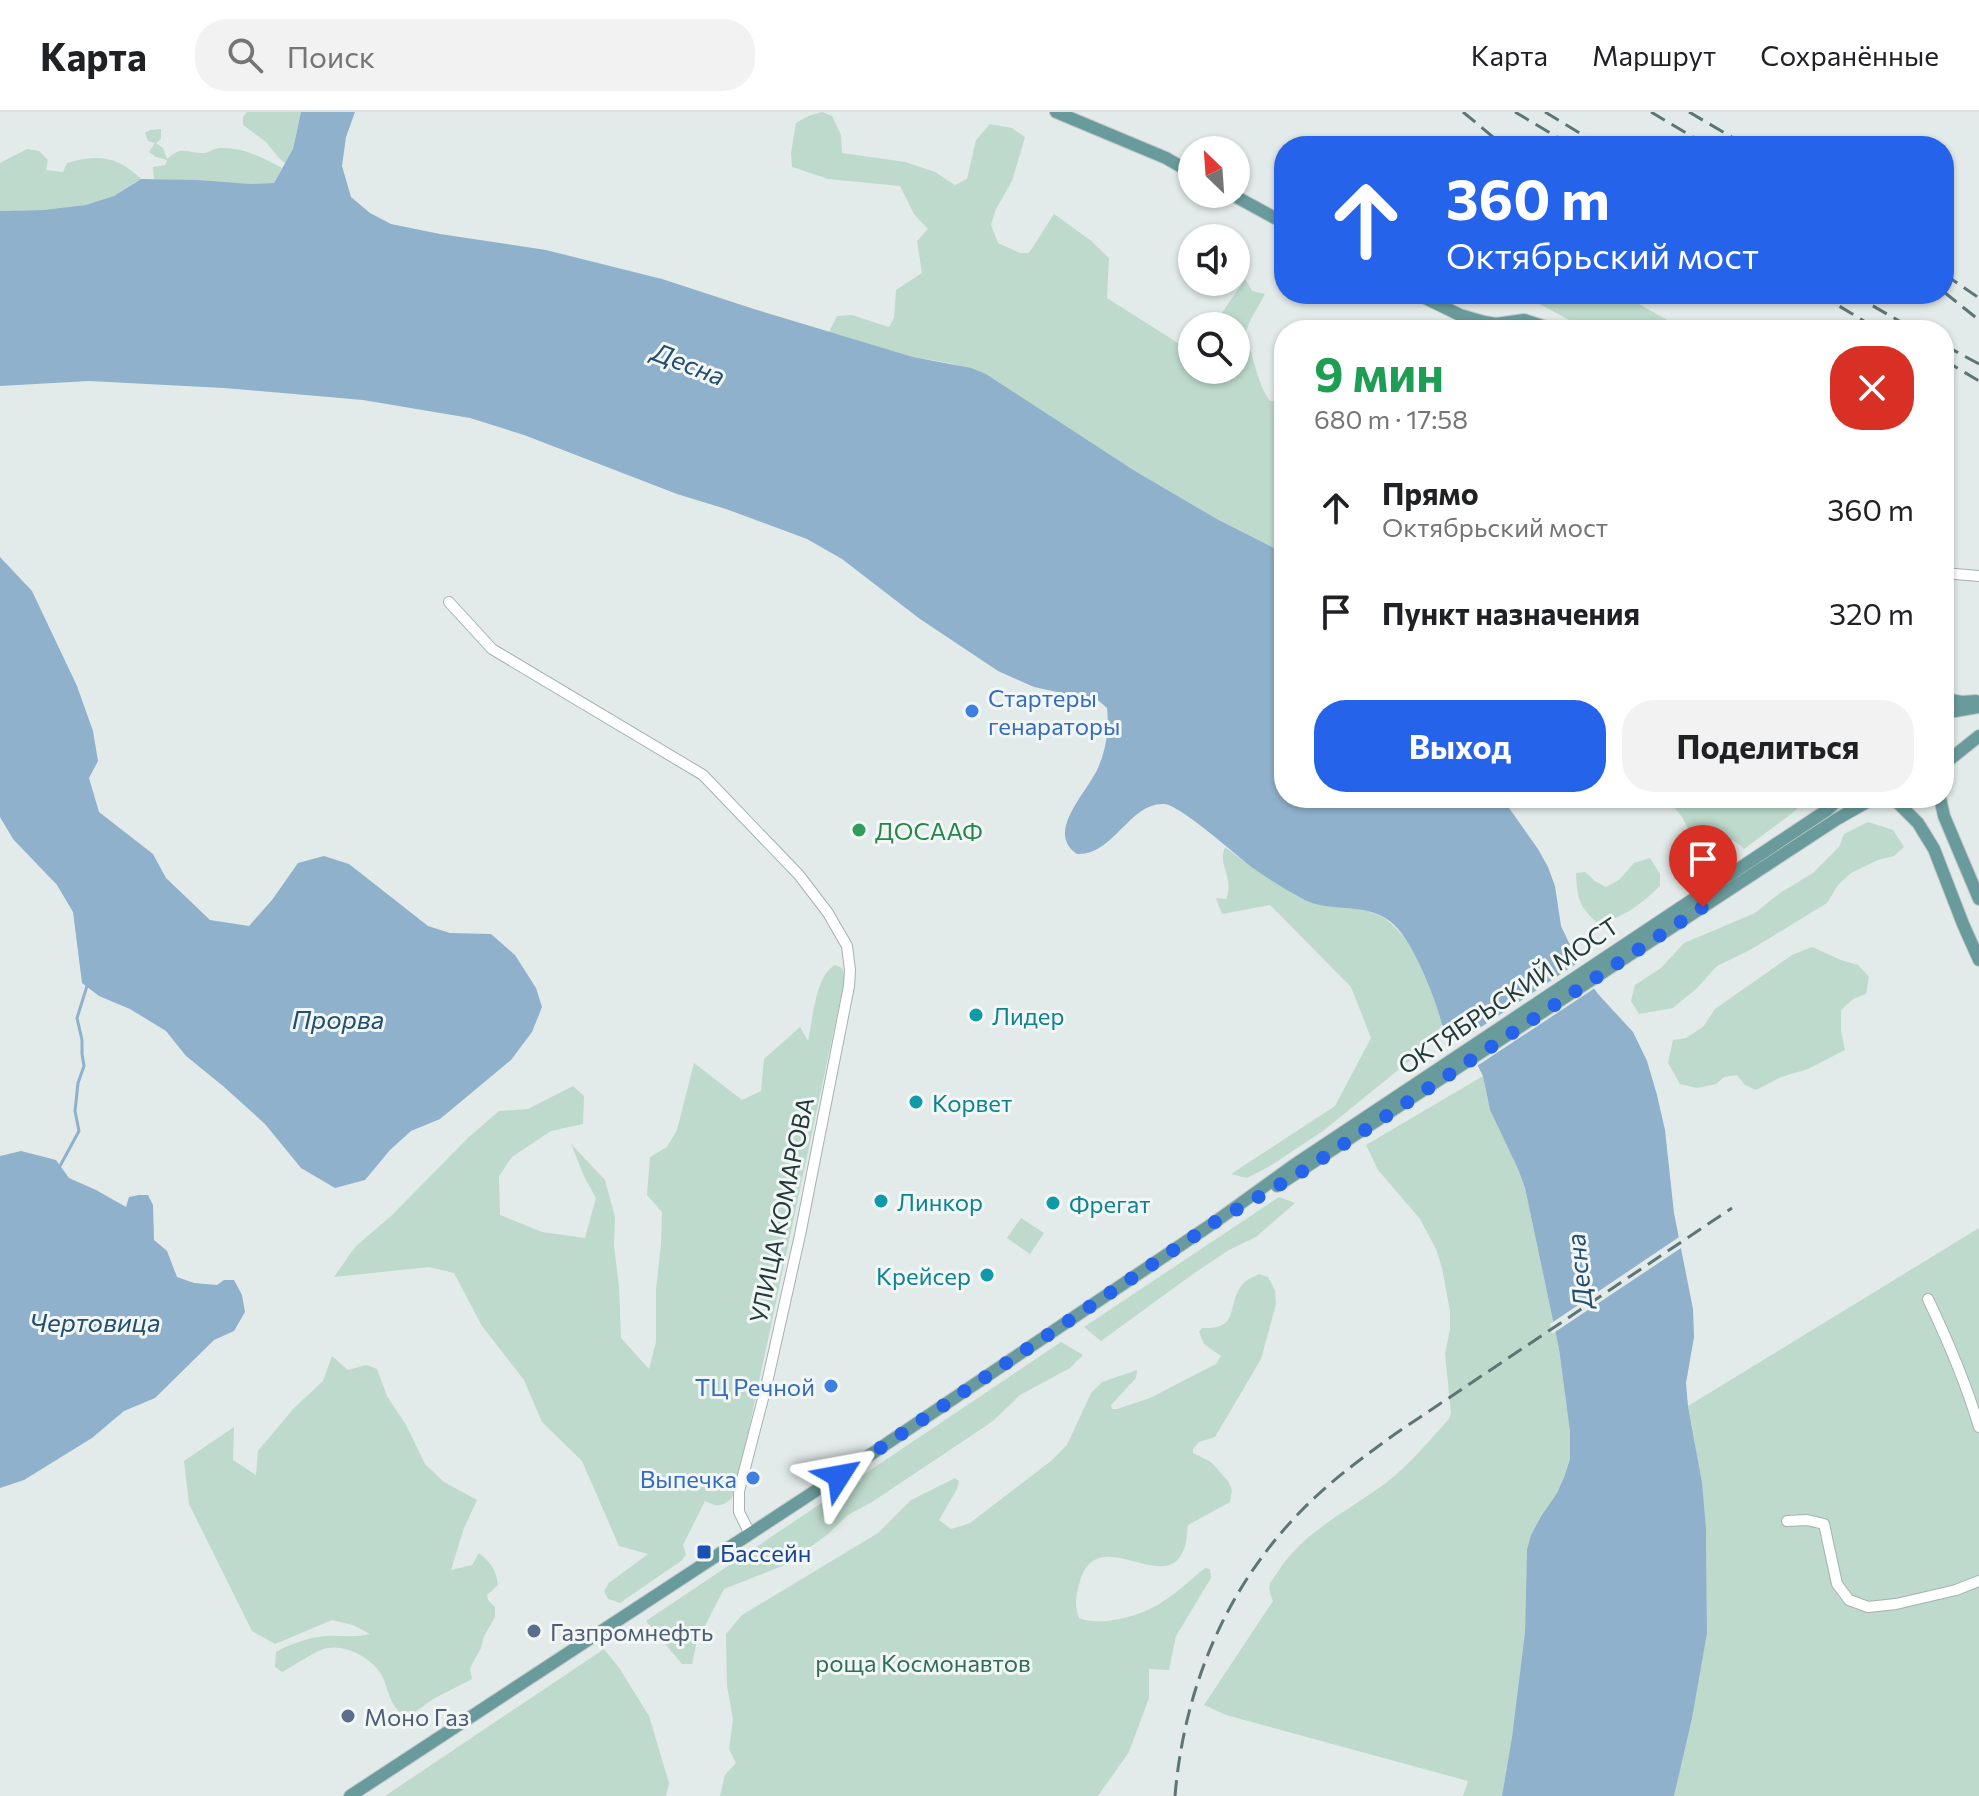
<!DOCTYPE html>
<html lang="ru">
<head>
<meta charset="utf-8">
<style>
  body { margin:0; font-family:Commissioner,sans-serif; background:#f2f2f2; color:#202124; height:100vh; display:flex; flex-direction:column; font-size:30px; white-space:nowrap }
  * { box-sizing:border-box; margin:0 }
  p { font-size:26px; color:#757577 }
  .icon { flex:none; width:44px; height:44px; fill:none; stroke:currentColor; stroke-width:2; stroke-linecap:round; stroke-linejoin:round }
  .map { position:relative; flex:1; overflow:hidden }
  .side { position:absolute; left:1274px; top:208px; width:680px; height:488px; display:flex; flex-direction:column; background:#fff; border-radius:32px; box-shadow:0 2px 6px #0004 }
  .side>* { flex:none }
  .banner { position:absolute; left:1274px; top:24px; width:680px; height:168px; border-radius:32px; box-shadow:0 2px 6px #0004; background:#2563eb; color:#fff; overflow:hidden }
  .needle { width:52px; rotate:335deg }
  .buttons { position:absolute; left:1178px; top:24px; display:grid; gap:16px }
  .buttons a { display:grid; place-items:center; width:72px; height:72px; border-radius:50%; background:#fff; box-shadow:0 2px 6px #0004; font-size:40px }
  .pin { position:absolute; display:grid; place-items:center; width:68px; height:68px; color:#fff; margin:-82px -34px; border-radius:50% 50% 50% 0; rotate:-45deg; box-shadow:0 0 8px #0007 }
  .pin .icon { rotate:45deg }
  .me { position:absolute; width:88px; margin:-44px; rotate:56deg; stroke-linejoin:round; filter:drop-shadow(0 0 6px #0008) }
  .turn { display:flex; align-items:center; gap:28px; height:168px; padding:0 40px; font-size:36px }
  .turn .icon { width:104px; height:104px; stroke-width:2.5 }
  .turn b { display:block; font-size:56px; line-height:68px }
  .round { display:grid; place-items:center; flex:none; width:84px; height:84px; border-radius:32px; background:#f2f2f2 }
  .summary { display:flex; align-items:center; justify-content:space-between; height:136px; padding:0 40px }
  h1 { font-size:48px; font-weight:700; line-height:60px; color:#1e9e55 }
  .primary-button { display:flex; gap:16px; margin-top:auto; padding:16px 40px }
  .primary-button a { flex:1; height:92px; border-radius:32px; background:#2563eb; color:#fff; font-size:32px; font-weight:700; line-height:92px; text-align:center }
  .primary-button a+a { background:#f2f2f2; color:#202124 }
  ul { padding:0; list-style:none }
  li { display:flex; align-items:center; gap:24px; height:104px; padding:0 40px }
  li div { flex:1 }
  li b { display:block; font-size:30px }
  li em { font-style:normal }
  header { display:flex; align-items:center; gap:48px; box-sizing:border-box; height:112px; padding:0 40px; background:#fff; border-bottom:2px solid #e0e0e0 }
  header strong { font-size:38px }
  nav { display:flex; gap:44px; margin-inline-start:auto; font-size:28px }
  .search { width:560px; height:72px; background:#f2f2f2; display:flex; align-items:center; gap:20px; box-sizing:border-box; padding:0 28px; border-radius:32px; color:#757577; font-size:30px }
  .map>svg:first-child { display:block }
</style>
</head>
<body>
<header>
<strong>Карта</strong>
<div class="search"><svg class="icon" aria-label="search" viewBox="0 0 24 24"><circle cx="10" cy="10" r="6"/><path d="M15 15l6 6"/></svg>Поиск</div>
<nav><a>Карта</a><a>Маршрут</a><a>Сохранённые</a></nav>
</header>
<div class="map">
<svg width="1979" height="1684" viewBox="0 0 1979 1684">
  <rect width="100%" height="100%" fill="#e2ebe9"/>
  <!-- green -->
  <g fill="#bddacc">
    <path d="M 247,0 L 301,0 L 293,37 L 286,52 L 278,45 L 266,30 L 243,13 L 243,5 Z"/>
    <path d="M 822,0 L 832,4 L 841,23 L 842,41 L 905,50 L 935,60 L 955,73 L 967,67 L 976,28 L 990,12 L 1012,16 L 1025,25 L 1012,69 L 996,97 L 991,113 L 998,131 L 1020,141 L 1029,141 L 1054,102 L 1090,128 L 1109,146 L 1107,186 L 1192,240 L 1192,258 L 1236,258 L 1236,214 L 1213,214 L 1245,167 L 1252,179 L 1265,182 L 1250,209 L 1244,224 C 1256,246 1255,268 1270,289 L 1279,290 L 1284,282 L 1284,441 L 1217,407 L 1135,359 L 986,262 L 949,251 L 913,245 L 829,220 L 837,204 L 852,203 L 889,215 L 894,206 L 896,178 L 922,161 L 917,129 L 928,117 L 914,102 L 900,74 L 828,67 L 792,55 L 791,41 L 796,11 L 808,4 Z"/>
    <path d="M 161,17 L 161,27 L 156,31 L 163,36 L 167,47 C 182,33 186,41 203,41 C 209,41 214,36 221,36 C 242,35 264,46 282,56 L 274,71 L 251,72 L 154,67 L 153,55 L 165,53 L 167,48 L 156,45 L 149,40 L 155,31 L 148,29 L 145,21 L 150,18 Z"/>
    <path d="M 27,37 L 39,39 L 48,48 L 46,58 L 63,60 L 67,51 C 99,42 117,44 141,67 C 132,71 124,79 114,84 C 78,100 39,98 0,99 L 0,51 Z"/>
    <path d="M 1535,182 L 1621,182 L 1685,218 L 1588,218 L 1532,188 Z"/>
    <path d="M 1666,686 L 1807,686 L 1795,699 L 1744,737 C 1730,722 1711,722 1691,722 L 1682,705 Z"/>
    <path d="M 1868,710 L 1893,718 L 1904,735 L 1894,744 L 1878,748 L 1851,761 L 1838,773 L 1827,791 L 1750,838 L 1717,854 L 1696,877 L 1673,896 L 1639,902 L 1631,889 L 1635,873 L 1661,856 L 1684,831 L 1755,801 L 1780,781 L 1813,761 L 1839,735 L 1844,722 Z"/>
    <path d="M 1225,735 C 1243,749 1262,762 1281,774 C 1289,779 1298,786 1307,789 C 1329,797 1352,793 1374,801 C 1410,814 1434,878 1442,913 L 1426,933 L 1408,950 L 1323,1019 L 1270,1054 L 1247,1066 L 1231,1062 L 1335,994 L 1371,926 L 1351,875 L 1270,793 L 1222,802 L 1216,786 L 1226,787 C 1235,765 1217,754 1225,735 Z"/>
    <path d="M 1650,746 L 1660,762 L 1660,774 C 1641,792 1624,806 1598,811 C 1579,796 1577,785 1576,761 L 1585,760 L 1595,769 L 1606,775 L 1619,768 L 1634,751 Z"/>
    <path d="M 1812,835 L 1841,848 L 1858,853 L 1869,865 L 1866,882 L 1853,887 L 1841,898 L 1841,919 L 1845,938 L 1808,957 L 1781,965 L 1756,978 L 1745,973 L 1737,963 L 1724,965 L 1716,972 L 1697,976 L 1680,972 L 1668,951 L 1673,928 L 1686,926 L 1703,915 L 1715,897 L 1792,843 Z"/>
    <path d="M 835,853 L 842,856 L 845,866 L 750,1312 L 732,1386 C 722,1395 717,1395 705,1389 L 683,1433 L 686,1443 L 681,1449 L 620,1491 L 608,1487 L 604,1479 L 609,1471 L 648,1442 L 619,1434 L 582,1349 L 542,1310 L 524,1268 L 482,1214 L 454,1161 L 429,1155 L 334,1165 L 355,1135 L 391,1104 L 469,1025 L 499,999 L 528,997 L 573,974 L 584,984 L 583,1012 L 551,1019 L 512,1045 L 499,1064 L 500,1103 L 542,1120 L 585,1126 L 596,1086 L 584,1064 L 571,1032 L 605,1068 L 615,1105 L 614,1134 L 619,1174 L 621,1226 L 649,1257 L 656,1230 L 656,1178 L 661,1132 L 662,1100 L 647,1083 L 650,1045 L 667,1035 L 677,1018 L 694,951 L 742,988 L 761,979 L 764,947 L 800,915 L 808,929 C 813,908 815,864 835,853 Z"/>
    <path d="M 1483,964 L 1490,998 L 1518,1057 L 1525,1076 L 1559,1237 L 1570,1320 L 1570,1347 L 1564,1364 L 1557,1381 L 1541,1403 L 1531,1423 L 1527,1437 L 1525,1520 L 1512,1625 L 1502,1684 L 1463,1684 L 1468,1669 L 1226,1603 L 1204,1593 L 1273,1489 C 1271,1483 1268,1478 1270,1471 C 1271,1470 1276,1462 1277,1461 C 1303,1419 1349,1399 1387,1370 C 1410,1352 1429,1329 1449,1307 L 1451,1301 L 1445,1242 L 1450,1217 L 1450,1199 L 1442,1156 L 1436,1137 L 1420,1107 L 1378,1058 L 1366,1033 Z"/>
    <path d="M 1279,1085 L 1295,1091 L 1256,1125 L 1229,1138 L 1193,1162 L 1101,1229 L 1084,1215 Z"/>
    <path d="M 1021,1106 L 1044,1121 L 1030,1142 L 1007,1126 Z"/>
    <path d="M 1979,1116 L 1979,1684 L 1674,1684 L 1707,1521 L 1706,1416 L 1694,1325 L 1688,1294 Z"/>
    <path d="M 1259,1162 L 1268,1165 L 1275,1178 L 1276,1192 L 1261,1247 L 1215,1325 L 1199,1330 L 1193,1337 L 1193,1341 L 1211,1350 L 1228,1369 L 1232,1378 L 1230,1390 L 1188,1413 C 1187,1420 1187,1430 1184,1437 C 1166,1486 1098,1409 1080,1469 C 1076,1482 1074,1493 1079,1506 C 1100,1515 1140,1504 1159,1492 C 1176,1482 1190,1468 1205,1456 L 1210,1457 L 1211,1466 L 1176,1524 L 1169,1558 L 1149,1557 L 1149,1586 L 1129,1640 L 1098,1684 L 720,1684 L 725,1663 L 736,1651 L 729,1637 L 733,1608 L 727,1574 L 726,1522 L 742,1503 L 878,1421 L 911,1388 L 955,1366 L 959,1369 L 957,1377 L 939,1408 L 951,1417 L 970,1411 L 1051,1349 L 1067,1333 L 1091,1281 L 1102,1270 L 1137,1258 L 1136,1266 L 1111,1293 L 1112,1297 L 1117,1297 L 1150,1286 L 1216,1252 L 1221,1244 L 1204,1232 L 1199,1220 L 1202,1216 C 1241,1218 1226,1193 1242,1173 C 1246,1168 1253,1165 1259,1162 Z"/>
    <path d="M 1061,1230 L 1083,1243 L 1070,1256 L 1020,1283 L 993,1309 L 872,1390 L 848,1403 L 828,1422 L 787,1452 L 724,1477 L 697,1529 L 692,1552 L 682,1552 L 646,1509 Z"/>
    <path d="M 332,1244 L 348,1258 L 366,1253 L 377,1257 L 387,1284 L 406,1313 L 425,1352 L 444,1370 L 477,1388 L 464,1416 L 451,1458 L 472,1453 L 479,1441 C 491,1451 496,1457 498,1473 L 487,1483 L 488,1488 L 495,1495 L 495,1505 L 484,1524 L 481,1536 L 470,1556 L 472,1567 L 433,1587 L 411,1603 L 406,1605 C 391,1595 390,1584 384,1568 C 376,1548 348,1532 327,1536 C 318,1537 292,1555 282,1560 L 275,1555 L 276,1540 C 290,1532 310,1525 326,1524 C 341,1523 356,1526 370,1522 L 353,1513 L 332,1508 L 275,1532 L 252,1519 L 189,1392 L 184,1349 L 234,1315 L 233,1348 L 256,1363 L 258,1339 L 294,1296 L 323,1269 Z"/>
    <path d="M 604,1537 L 620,1557 L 649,1604 L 669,1671 L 666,1684 L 385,1684 Z"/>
  </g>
  <!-- water -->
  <g fill="#8fb1cb">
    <path d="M 301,0 L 355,0 L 346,25 L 342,54 L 351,85 L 370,101 L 391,112 L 440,122 L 546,138 L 662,167 L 757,198 L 913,245 L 971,256 L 986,262 L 1135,359 L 1217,407 L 1284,441 L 1284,686 L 1502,686 L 1538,737 L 1548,755 L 1555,774 L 1561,814 L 1583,860 L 1598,882 L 1633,920 L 1647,949 L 1657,983 L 1665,1018 L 1674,1101 L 1693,1197 L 1694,1225 L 1686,1271 L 1688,1294 L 1702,1371 L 1706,1416 L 1707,1521 L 1692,1606 L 1674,1684 L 1502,1684 L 1512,1625 L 1525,1520 L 1527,1437 L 1531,1423 L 1541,1404 L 1557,1381 L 1564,1365 L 1570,1347 L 1570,1320 L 1559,1237 L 1525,1076 L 1518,1057 L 1490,998 L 1483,964 L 1475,948 L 1455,922 L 1442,913 C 1436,887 1412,826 1391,810 C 1363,788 1328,803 1299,785 C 1283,776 1267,766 1253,756 C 1237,744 1179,692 1164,692 C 1130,690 1113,744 1077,742 C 1043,719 1091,678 1100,651 C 1107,633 1109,615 1107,596 L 1099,589 L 1034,575 L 998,559 L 920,507 L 842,447 L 807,427 L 726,397 L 677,382 L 524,323 L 470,306 L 363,288 L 224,276 L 89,269 L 0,274 L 0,99 L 44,98 L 86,93 L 114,84 L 141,67 L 197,68 L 251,72 L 274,71 L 293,37 Z"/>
    <path d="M 0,445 L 32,479 L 77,574 L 93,619 L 98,649 L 89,666 L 99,700 L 153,742 L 166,766 L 210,808 L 249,814 L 272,788 L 298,751 L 324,744 L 349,752 L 428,814 L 450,821 L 491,822 L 515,843 L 536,876 L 542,895 L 532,920 L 511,948 L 440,1007 L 411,1019 L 390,1038 L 365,1068 L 335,1076 L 301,1056 L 265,1012 L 223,974 L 186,944 L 166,919 L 130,897 L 99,884 L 82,871 L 73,800 L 57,773 L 13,727 L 0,705 Z"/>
    <path d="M 21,1039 L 56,1048 L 69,1066 L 96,1078 L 126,1095 L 129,1085 L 139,1083 L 148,1083 L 153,1093 L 154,1128 L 167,1139 L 177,1165 L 194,1171 L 217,1173 L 224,1168 L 234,1168 L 242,1183 L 245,1200 L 234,1219 L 214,1228 L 155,1286 L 124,1299 L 92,1326 L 24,1368 L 0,1376 L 0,1044 Z"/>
  </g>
  <!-- pier -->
  <g fill="#e2ebe9">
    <path d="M 1582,848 L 1598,874 L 1474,956 L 1457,931 Z"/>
    <path d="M 1682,1123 L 1684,1134 L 1552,1222 L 1550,1212 Z"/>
  </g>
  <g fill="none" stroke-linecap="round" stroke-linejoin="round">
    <!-- stream -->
    <path stroke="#8fb1cb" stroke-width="3" d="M 60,1054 L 79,1019 L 75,999 L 78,971 L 84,954 L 82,942 L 82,928 L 77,906 L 87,874"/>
    <defs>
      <g id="minor">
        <path d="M 1944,461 L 1979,464"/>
        <path d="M 449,490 L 492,537 L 703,663 L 799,763 L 828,801 L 847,834 L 850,858 L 849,874 L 800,1123 L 766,1275 L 739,1379 L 739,1400 L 750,1422"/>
        <path d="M 1928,1187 C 1948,1229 1966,1271 1979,1315"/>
        <path d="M 1787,1409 L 1807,1408 L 1824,1412 L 1837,1472 L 1849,1488 L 1868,1495 L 1896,1492 L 1956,1478 L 1979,1469"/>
      </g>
      <g id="major">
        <path d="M 1056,0 L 1166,46 L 1192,61"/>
        <path d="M 1231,82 L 1284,111"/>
        <path d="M 1417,182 L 1460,203 L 1484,210 L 1496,212 L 1524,208 L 1555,218"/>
        <path d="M 1944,587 L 1962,590 L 1976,589"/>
        <path d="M 1944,601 L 1979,595"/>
        <path d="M 1944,652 L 1979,624"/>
        <path d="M 1893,686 L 1918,711 L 1934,737 L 1963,812 L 1979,848"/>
        <path d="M 1940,686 L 1944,704 L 1979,787"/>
        <path d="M 1277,1074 L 1837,707 L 1874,686"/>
        <path d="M 350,1684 L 861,1349 L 1215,1110 L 1294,1053 L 1827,698 L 1840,686"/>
      </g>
    </defs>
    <!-- minor casing -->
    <use href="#minor" stroke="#a5b2b1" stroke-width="12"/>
    <!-- major casing -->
    <use href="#major" stroke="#c2c8c8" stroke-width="14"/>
    <!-- minor -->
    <use href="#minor" stroke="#fff" stroke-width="10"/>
    <!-- major -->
    <use href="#major" stroke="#6a9b9c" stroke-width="12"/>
    <!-- rail -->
    <g stroke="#5e7575" stroke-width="3" stroke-dasharray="16 8" stroke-linecap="butt">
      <path d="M 1463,0 L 1504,34"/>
      <path d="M 1515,0 L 1572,34"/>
      <path d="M 1545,0 L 1601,34"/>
      <path d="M 1651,0 L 1708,34"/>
      <path d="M 1689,0 L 1747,34"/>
      <path d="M 1944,162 L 1979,186"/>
      <path d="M 1944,180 L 1979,208"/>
      <path d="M 1819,182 L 1879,218"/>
      <path d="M 1852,182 L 1915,218"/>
      <path d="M 1944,233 L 1979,252"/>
      <path d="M 1944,248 L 1979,269"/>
      <path d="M 1175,1684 C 1184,1577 1225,1477 1301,1399 C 1329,1370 1362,1346 1395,1322 L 1732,1096"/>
    </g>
  </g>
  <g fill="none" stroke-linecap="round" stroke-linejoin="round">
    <!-- route -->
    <path stroke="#2563eb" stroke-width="14" stroke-dasharray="0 25.2" d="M 839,1364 L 1215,1110 L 1300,1061 L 1703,795"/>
  </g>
  <!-- markers -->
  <g fill="#3f7fe0" stroke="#f2f7f6" stroke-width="3">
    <circle cx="972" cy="599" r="8"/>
    <circle cx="831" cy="1274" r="8"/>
    <circle cx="753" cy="1366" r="8"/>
  </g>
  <circle fill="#2e9e5b" stroke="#f2f7f6" stroke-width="3" cx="859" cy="718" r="8"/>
  <g fill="#0f9aa8" stroke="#f2f7f6" stroke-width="3">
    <circle cx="976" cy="903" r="8"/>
    <circle cx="916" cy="990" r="8"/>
    <circle cx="881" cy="1089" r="8"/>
    <circle cx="1053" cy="1091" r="8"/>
    <circle cx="987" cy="1163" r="8"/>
  </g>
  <rect fill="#1a4fb4" stroke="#f2f7f6" stroke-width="3" x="696" y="1432" width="16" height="16" rx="4"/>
  <g fill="#5c6f8a" stroke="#f2f7f6" stroke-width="3">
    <circle cx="534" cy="1519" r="8"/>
    <circle cx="348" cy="1604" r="8"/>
  </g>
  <g text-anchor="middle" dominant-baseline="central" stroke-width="6" stroke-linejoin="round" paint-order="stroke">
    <!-- shop labels -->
    <g font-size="24" fill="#366cbe" stroke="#f2f7f6" text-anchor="end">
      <text x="988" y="585" text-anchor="start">Стартеры<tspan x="988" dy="28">генараторы</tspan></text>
      <text x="815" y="1274">ТЦ Речной</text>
      <text x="737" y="1366">Выпечка</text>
    </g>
    <!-- leisure labels -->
    <g font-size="24" fill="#27864d" stroke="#f2f7f6" text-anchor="start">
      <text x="875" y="718">ДОСААФ</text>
    </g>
    <!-- street labels -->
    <g font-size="24" fill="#243a3a" stroke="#f2f7f6">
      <text transform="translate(1508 883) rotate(-34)">ОКТЯБРЬСКИЙ МОСТ</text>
      <text transform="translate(781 1098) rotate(-78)">УЛИЦА КОМАРОВА</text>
    </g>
    <!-- culture labels -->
    <g font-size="24" fill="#0d838f" stroke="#f2f7f6" text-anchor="start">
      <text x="992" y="903">Лидер</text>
      <text x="932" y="990">Корвет</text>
      <text x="897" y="1089">Линкор</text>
      <text x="1069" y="1091">Фрегат</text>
      <text x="971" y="1163" text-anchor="end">Крейсер</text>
    </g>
    <!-- transit labels -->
    <g font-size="24" fill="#164399" stroke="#f2f7f6" text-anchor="start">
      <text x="720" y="1440">Бассейн</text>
    </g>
    <!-- service labels -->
    <g font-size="24" fill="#4e5e75" stroke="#f2f7f6" text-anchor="start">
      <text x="550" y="1519">Газпромнефть</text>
      <text x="364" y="1604">Моно Газ</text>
    </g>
    <!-- park labels -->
    <g font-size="24" fill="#326d58" stroke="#f2f7f6">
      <text x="923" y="1550">роща Космонавтов</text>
    </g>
    <!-- water labels -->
    <g font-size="26" font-style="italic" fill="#234e70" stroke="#f2f7f6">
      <text transform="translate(689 251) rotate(21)">Десна</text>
      <text x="338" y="906">Прорва</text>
      <text transform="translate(1578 1159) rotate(-96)">Десна</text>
      <text x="95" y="1209">Чертовица</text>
    </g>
  </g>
</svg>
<div class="buttons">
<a><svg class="needle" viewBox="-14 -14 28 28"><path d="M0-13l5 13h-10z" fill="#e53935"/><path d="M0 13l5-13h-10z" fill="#757577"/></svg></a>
<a><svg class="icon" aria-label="sound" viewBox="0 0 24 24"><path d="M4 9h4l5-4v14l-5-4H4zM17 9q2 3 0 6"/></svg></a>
<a><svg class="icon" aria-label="search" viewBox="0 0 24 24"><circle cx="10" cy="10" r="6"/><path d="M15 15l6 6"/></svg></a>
</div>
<div class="pin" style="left:1703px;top:795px;background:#d93025"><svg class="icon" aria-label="arrive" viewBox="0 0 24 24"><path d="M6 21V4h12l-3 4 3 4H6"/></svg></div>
<svg class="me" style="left:839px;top:1364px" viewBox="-20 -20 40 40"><path d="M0-17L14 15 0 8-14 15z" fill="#2563eb" stroke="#fff" stroke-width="4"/></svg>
<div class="banner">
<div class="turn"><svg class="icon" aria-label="ahead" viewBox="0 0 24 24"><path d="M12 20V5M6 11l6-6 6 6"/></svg><div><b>360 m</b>Октябрьский мост</div></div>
</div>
<section class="side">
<div class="summary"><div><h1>9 мин</h1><p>680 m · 17:58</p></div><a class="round" style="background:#d93025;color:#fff"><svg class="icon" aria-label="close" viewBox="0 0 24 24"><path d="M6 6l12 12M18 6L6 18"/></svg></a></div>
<ul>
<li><svg class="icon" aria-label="ahead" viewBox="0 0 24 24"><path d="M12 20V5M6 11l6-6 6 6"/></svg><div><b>Прямо</b><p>Октябрьский мост</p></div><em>360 m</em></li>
<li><svg class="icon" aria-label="arrive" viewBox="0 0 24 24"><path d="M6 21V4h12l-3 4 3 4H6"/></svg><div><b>Пункт назначения</b></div><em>320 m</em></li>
</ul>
<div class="primary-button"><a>Выход</a><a>Поделиться</a></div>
</section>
</div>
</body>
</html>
